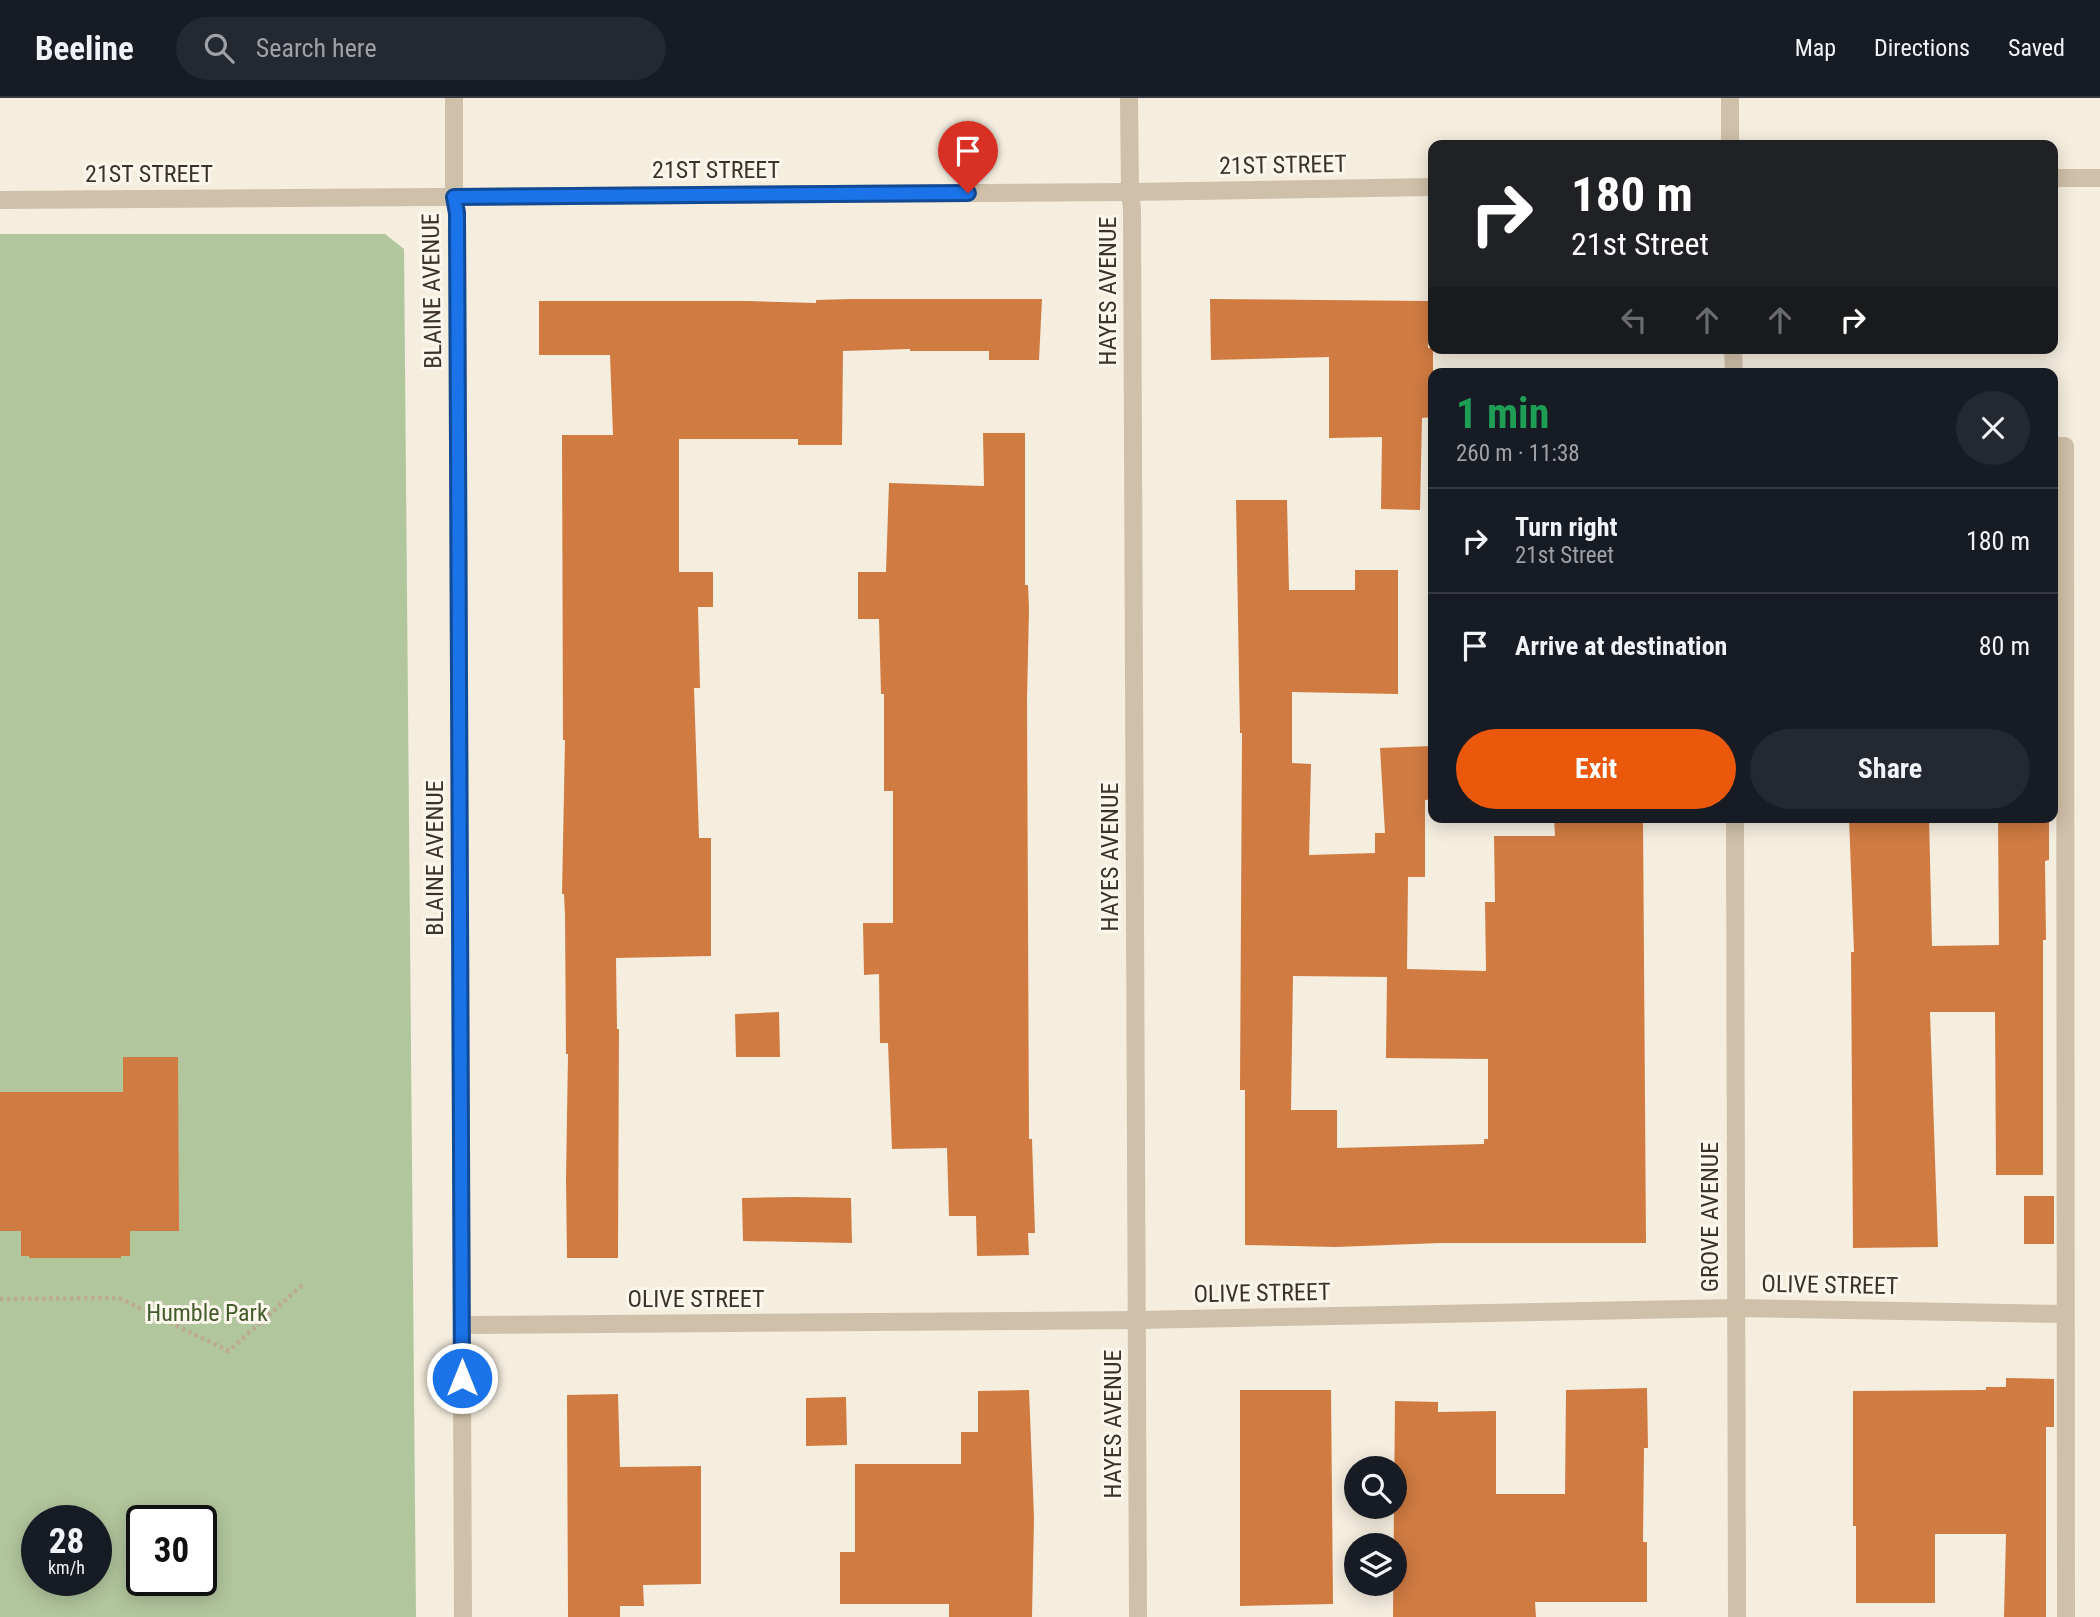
<!DOCTYPE html>
<html lang="en">
<head>
<meta charset="utf-8">
<style>
  body { margin:0; font-family:"Roboto Condensed",sans-serif; background:#242831; color:#f1f3f6; height:100vh; display:flex; flex-direction:column; font-size:26px; white-space:nowrap }
  * { box-sizing:border-box; margin:0 }
  p { font-size:23px; color:#9ea1a6 }
  .icon { flex:none; width:38px; height:38px; fill:none; stroke:currentColor; stroke-width:2; stroke-linecap:round; stroke-linejoin:round }
  .map { position:relative; flex:1; overflow:hidden }
  .panel { position:absolute; left:1428px; top:270px; width:630px; height:455px; display:flex; flex-direction:column; background:#171b24; border-radius:14px; box-shadow:0 4px 18px #0003 }
  .panel>* { flex:none }
  .hud { position:absolute; left:1428px; top:42px; width:630px; height:214px; border-radius:14px; box-shadow:0 4px 18px #0003; background:#202124; color:#fff; overflow:hidden }
  .fabs { position:absolute; left:1344px; top:1358px; display:grid; gap:14px }
  .fabs a { display:grid; place-items:center; width:63px; height:63px; border-radius:50%; background:#171b24; box-shadow:0 4px 18px #0003; font-size:35px }
  .speed { position:absolute; left:21px; top:1407px; display:flex; gap:14px; font-size:35px; font-weight:700; text-align:center }
  .speed>* { display:grid; place-content:center; width:91px; height:91px; border-radius:50%; background:#171b24; box-shadow:0 4px 18px #0003; line-height:1 }
  .speed small { font-size:18px; font-weight:400 }
  .speed .limit { border:4px solid #111; border-radius:10px; background:#fff; color:#111 }
  .pin { position:absolute; display:grid; place-items:center; width:60px; height:60px; color:#fff; margin:-72px -30px; border-radius:50% 50% 50% 0; rotate:-45deg; box-shadow:0 0 7px #0007 }
  .pin .icon { rotate:45deg }
  .me { position:absolute; width:77px; margin:-38px; rotate:0deg; stroke-linejoin:round; filter:drop-shadow(0 0 5px #0008) }
  .turn { display:flex; align-items:center; gap:24px; height:147px; padding:0 28px; font-size:32px }
  .turn .icon { width:91px; height:91px; stroke-width:2.5 }
  .turn b { display:block; font-size:49px; line-height:60px }
  .lanes { display:flex; align-items:center; height:66px; padding:0 28px; background:#0003; justify-content:center; gap:35px; direction:ltr }
  .lanes .off { opacity:.35 }
  .round { display:grid; place-items:center; flex:none; width:74px; height:74px; border-radius:37px; background:#242831 }
  .summary { display:flex; align-items:center; justify-content:space-between; height:119px; padding:0 28px }
  h1 { font-size:42px; font-weight:700; line-height:52px; color:#1e9e55 }
  .primary-button { display:flex; gap:14px; margin-top:auto; padding:14px 28px }
  .primary-button a { flex:1; height:80px; border-radius:42px; background:#ea580c; color:#fff; font-size:28px; font-weight:700; line-height:80px; text-align:center }
  .primary-button a+a { background:#242831; color:#f1f3f6 }
  ul { padding:0; list-style:none }
  li { display:flex; align-items:center; gap:21px; height:105px; padding:0 28px; border-top:2px solid #363941 }
  li div { flex:1 }
  li b { display:block; font-size:26px }
  li em { font-style:normal }
  header { display:flex; align-items:center; gap:42px; box-sizing:border-box; height:98px; padding:0 35px; background:#171b24; border-bottom:2px solid #363941 }
  header strong { font-size:33px }
  nav { display:flex; gap:38px; margin-inline-start:auto; font-size:24px }
  .search { width:490px; height:63px; background:#242831; display:flex; align-items:center; gap:18px; box-sizing:border-box; padding:0 24px; border-radius:38px; color:#9ea1a6; font-size:26px }
  .map>svg:first-child { display:block }
</style>
</head>
<body>
<header>
<strong>Beeline</strong>
<div class="search"><svg class="icon" aria-label="search" viewBox="0 0 24 24"><circle cx="10" cy="10" r="6"/><path d="M15 15l6 6"/></svg>Search here</div>
<nav><a>Map</a><a>Directions</a><a>Saved</a></nav>
</header>
<div class="map">
<svg width="2100" height="1519" viewBox="0 0 2100 1519">
  <rect width="100%" height="100%" fill="#f5eedf"/>
  <!-- green -->
  <path fill="#b2c69d" fill-rule="evenodd" d="M 0,136 L 385,136 L 404,151 L 416,1519 L 0,1519 ZM 37,1423 L 96,1423 L 96,1482 L 37,1482 ZM 142,1423 L 201,1423 L 201,1482 L 142,1482 Z"/>
  <!-- building -->
  <g fill="#d07b42" fill-rule="evenodd">
    <path d="M 852,201 L 1042,201 L 1039,262 L 989,262 L 989,253 L 910,253 L 910,251 L 843,253 L 842,347 L 798,347 L 798,341 L 679,341 L 679,474 L 713,474 L 713,509 L 698,509 L 700,590 L 694,590 L 699,740 L 711,740 L 711,858 L 616,860 L 617,931 L 619,931 L 618,1160 L 567,1160 L 566,1081 L 568,956 L 566,956 L 565,817 L 564,796 L 562,796 L 565,642 L 563,642 L 562,337 L 613,337 L 610,257 L 539,257 L 539,203 L 748,203 L 816,205 L 816,202 Z"/>
    <path d="M 1210,201 L 1428,203 L 1428,250 L 1433,250 L 1433,319 L 1422,320 L 1420,412 L 1381,411 L 1382,339 L 1329,340 L 1329,259 L 1211,262 Z"/>
    <path d="M 983,335 L 1025,335 L 1025,487 L 1028,487 L 1029,511 L 1027,601 L 1029,1041 L 1032,1041 L 1035,1135 L 1028,1135 L 1029,1157 L 977,1158 L 976,1118 L 949,1118 L 947,1050 L 892,1051 L 888,945 L 880,945 L 879,876 L 864,877 L 863,825 L 893,825 L 893,693 L 884,693 L 884,596 L 881,596 L 879,521 L 858,521 L 858,474 L 886,474 L 889,385 L 984,388 Z"/>
    <path d="M 1236,402 L 1287,402 L 1289,492 L 1355,492 L 1355,472 L 1398,472 L 1398,596 L 1292,594 L 1292,665 L 1311,666 L 1309,757 L 1375,755 L 1375,735 L 1385,735 L 1380,650 L 1431,648 L 1433,701 L 1425,702 L 1425,779 L 1408,779 L 1407,871 L 1486,873 L 1485,804 L 1495,804 L 1494,738 L 1555,738 L 1554,719 L 1643,719 L 1646,1145 L 1440,1145 L 1336,1149 L 1245,1147 L 1245,992 L 1240,992 L 1242,635 L 1240,635 ZM 1293,878 L 1387,879 L 1386,960 L 1488,961 L 1488,1041 L 1484,1041 L 1484,1046 L 1337,1050 L 1337,1012 L 1291,1012 Z"/>
    <path d="M 1849,719 L 1929,719 L 1932,848 L 1999,847 L 1998,719 L 2049,719 L 2049,762 L 2045,763 L 2046,842 L 2043,842 L 2043,1077 L 1996,1077 L 1995,914 L 1930,914 L 1938,1149 L 1853,1150 L 1851,854 L 1854,854 Z"/>
    <path d="M 779,914 L 780,959 L 736,959 L 735,916 Z"/>
    <path d="M 123,959 L 178,959 L 179,1133 L 130,1133 L 130,1158 L 121,1158 L 121,1160 L 29,1160 L 29,1158 L 21,1158 L 21,1133 L 0,1133 L 0,994 L 123,994 Z"/>
    <rect x="2024" y="1098" width="30" height="48"/>
    <path d="M 795,1099 L 851,1100 L 852,1145 L 743,1143 L 742,1100 Z"/>
    <path d="M 2006,1280 L 2054,1281 L 2054,1329 L 2046,1329 L 2046,1519 L 2004,1519 L 2006,1436 L 1935,1436 L 1935,1505 L 1856,1505 L 1856,1428 L 1853,1428 L 1853,1293 L 1986,1292 L 1986,1289 L 2006,1289 Z"/>
    <path d="M 1647,1290 L 1648,1350 L 1644,1350 L 1643,1444 L 1647,1444 L 1647,1504 L 1535,1504 L 1536,1519 L 1393,1519 L 1395,1303 L 1438,1304 L 1438,1314 L 1496,1313 L 1496,1396 L 1565,1396 L 1566,1292 Z"/>
    <path d="M 1029,1292 L 1034,1419 L 1032,1519 L 949,1519 L 949,1506 L 840,1506 L 840,1454 L 855,1454 L 855,1366 L 961,1366 L 961,1334 L 978,1334 L 978,1293 Z"/>
    <path d="M 1240,1292 L 1331,1292 L 1333,1506 L 1240,1508 Z"/>
    <path d="M 618,1296 L 620,1369 L 701,1368 L 701,1486 L 643,1487 L 644,1508 L 620,1508 L 620,1519 L 568,1519 L 567,1297 Z"/>
    <path d="M 846,1299 L 847,1347 L 806,1348 L 806,1300 Z"/>
  </g>
  <g fill="none" stroke-linecap="round" stroke-linejoin="round">
    <!-- path -->
    <path stroke="#bbab93" stroke-width="4.5" stroke-dasharray="3.5 3.5" stroke-linecap="butt" d="M 0,1201 L 119,1200 L 229,1253 L 302,1187"/>
    <!-- service -->
    <path stroke="#cfc0a9" stroke-width="18" d="M 2053,348 L 2065,348 L 2066,1519"/>
    <!-- minor -->
    <g stroke="#cfc0a9" stroke-width="18">
      <path d="M 454,0 L 454,99 L 457,115 L 463,1519"/>
      <path d="M 1129,0 L 1130,94 L 1132,111 L 1138,1519"/>
      <path d="M 1730,47 L 1730,0"/>
      <path d="M 1733,250 L 1734,275"/>
      <path d="M 1735,719 L 1737,1519"/>
      <path d="M 462,1227 L 1137,1222 L 1735,1210 L 2064,1216"/>
    </g>
    <!-- tertiary -->
    <g stroke="#cfc0a9" stroke-width="18">
      <path d="M 2053,80 L 2100,80"/>
      <path d="M 0,102 L 1130,94 L 1433,89"/>
    </g>
  </g>
  <g fill="none" stroke-linecap="round" stroke-linejoin="round">
    <defs>
      <path id="route" d="M 462,1280 L 457,115 L 454,99 L 968,95"/>
    </defs>
    <!-- route casing -->
    <use href="#route" stroke="#114b97" stroke-width="18"/>
    <!-- route -->
    <use href="#route" stroke="#1a73e8" stroke-width="12"/>
  </g>
  <g text-anchor="middle" dominant-baseline="central" stroke-width="6" stroke-linejoin="round" paint-order="stroke">
    <!-- street labels -->
    <g font-size="24" fill="#3c322a" stroke="#fcf7ed">
      <text transform="translate(1283 67) rotate(-1)">21ST STREET</text>
      <text x="716" y="72">21ST STREET</text>
      <text x="149" y="76">21ST STREET</text>
      <text transform="translate(432 193) rotate(-91)">BLAINE AVENUE</text>
      <text transform="translate(1108 193) rotate(-90)">HAYES AVENUE</text>
      <text transform="translate(1110 759) rotate(-90)">HAYES AVENUE</text>
      <text transform="translate(435 760) rotate(-90)">BLAINE AVENUE</text>
      <text transform="translate(1710 1119) rotate(-90)">GROVE AVENUE</text>
      <text transform="translate(1830 1187) rotate(1)">OLIVE STREET</text>
      <text transform="translate(1262 1195) rotate(-1)">OLIVE STREET</text>
      <text x="696" y="1201">OLIVE STREET</text>
      <text transform="translate(1113 1326) rotate(-90)">HAYES AVENUE</text>
    </g>
    <!-- park labels -->
    <g font-size="24" fill="#435c2b" stroke="#fcf7ed">
      <text x="207" y="1215">Humble Park</text>
    </g>
  </g>
</svg>
<div class="fabs">
<a><svg class="icon" aria-label="search" viewBox="0 0 24 24"><circle cx="10" cy="10" r="6"/><path d="M15 15l6 6"/></svg></a>
<a><svg class="icon" aria-label="layers" viewBox="0 0 24 24"><path d="M12 4l9 5-9 5-9-5zM3 14l9 5 9-5"/></svg></a>
</div>
<div class="speed"><div>28<small>km/h</small></div><div class="limit">30</div></div>
<div class="pin" style="left:968px;top:95px;background:#d93025"><svg class="icon" aria-label="arrive" viewBox="0 0 24 24"><path d="M6 21V4h12l-3 4 3 4H6"/></svg></div>
<svg class="me" style="left:462px;top:1280px" viewBox="-20 -20 40 40"><circle r="17" fill="#1a73e8" stroke="#fff" stroke-width="3"/><path d="M0-11L8 9 0 5-8 9z" fill="#fff"/></svg>
<div class="hud">
<div class="turn"><svg class="icon" aria-label="right" viewBox="0 0 24 24"><path d="M7 20v-9h11M14 6l5 5-5 5"/></svg><div><b>180 m</b>21st Street</div></div>
<div class="lanes"><svg class="icon off" aria-label="left" viewBox="0 0 24 24"><path d="M17 20v-9H6M10 6l-5 5 5 5"/></svg><svg class="icon off" aria-label="ahead" viewBox="0 0 24 24"><path d="M12 20V5M6 11l6-6 6 6"/></svg><svg class="icon off" aria-label="ahead" viewBox="0 0 24 24"><path d="M12 20V5M6 11l6-6 6 6"/></svg><svg class="icon" aria-label="right" viewBox="0 0 24 24"><path d="M7 20v-9h11M14 6l5 5-5 5"/></svg></div>
</div>
<section class="panel">
<div class="summary"><div><h1>1 min</h1><p>260 m · 11:38</p></div><a class="round"><svg class="icon" aria-label="close" viewBox="0 0 24 24"><path d="M6 6l12 12M18 6L6 18"/></svg></a></div>
<ul>
<li><svg class="icon" aria-label="right" viewBox="0 0 24 24"><path d="M7 20v-9h11M14 6l5 5-5 5"/></svg><div><b>Turn right</b><p>21st Street</p></div><em>180 m</em></li>
<li><svg class="icon" aria-label="arrive" viewBox="0 0 24 24"><path d="M6 21V4h12l-3 4 3 4H6"/></svg><div><b>Arrive at destination</b></div><em>80 m</em></li>
</ul>
<div class="primary-button"><a>Exit</a><a>Share</a></div>
</section>
</div>
</body>
</html>
